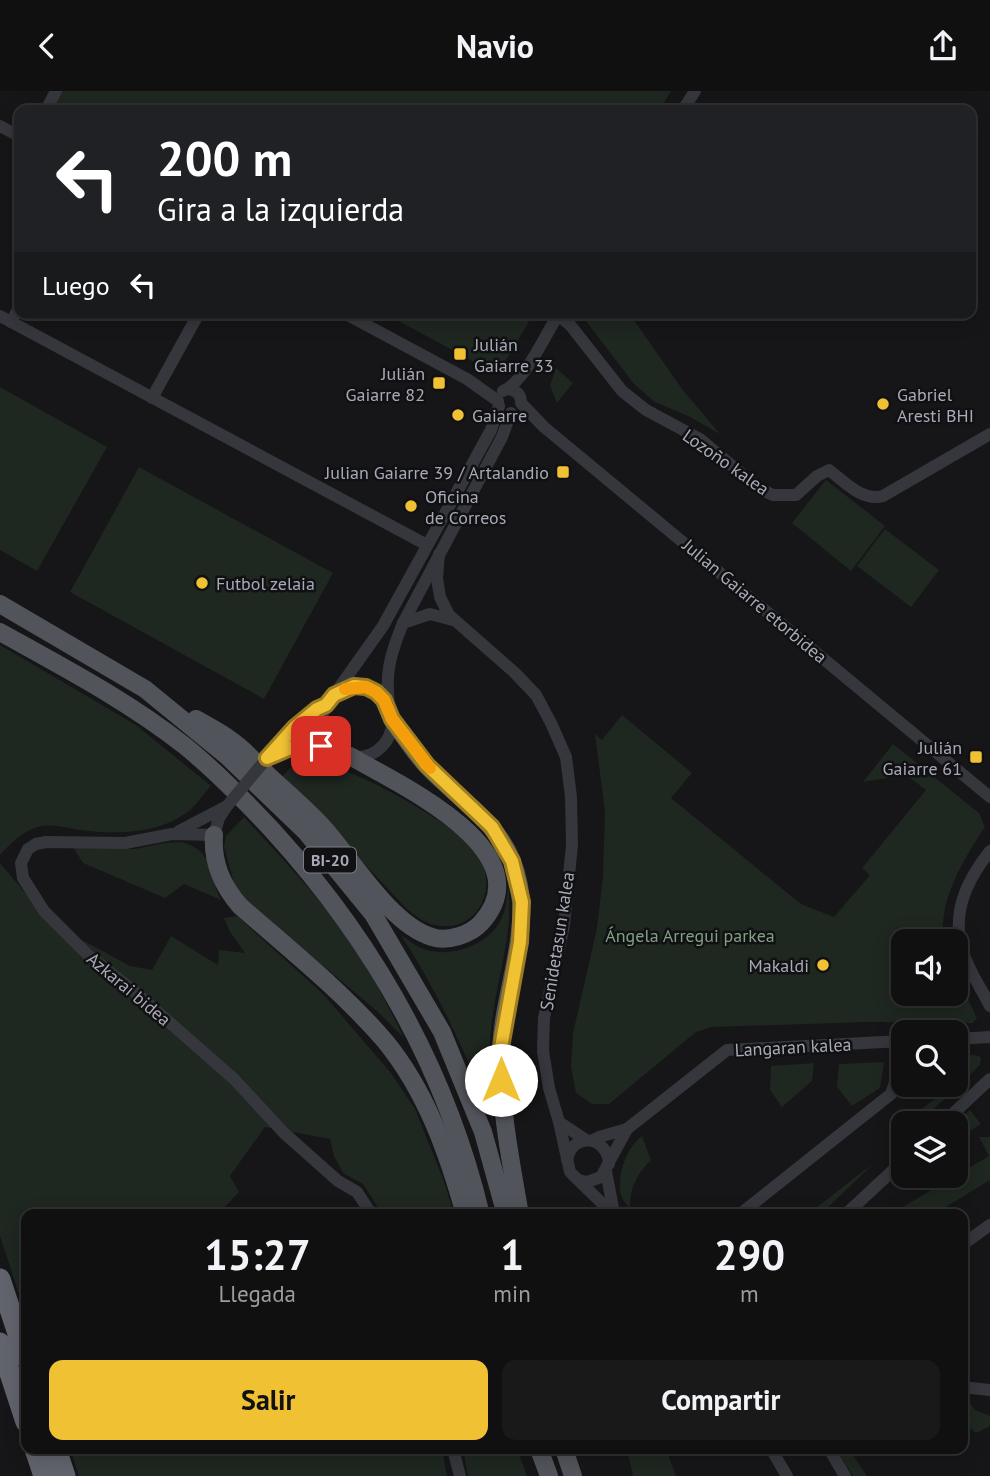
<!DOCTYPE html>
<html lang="es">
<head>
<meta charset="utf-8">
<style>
  body { margin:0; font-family:"PT Sans",sans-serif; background:#19191a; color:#f1f3f6; height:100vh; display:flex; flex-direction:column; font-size:26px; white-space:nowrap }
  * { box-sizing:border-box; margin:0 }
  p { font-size:23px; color:#9c9d9f }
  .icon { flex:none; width:38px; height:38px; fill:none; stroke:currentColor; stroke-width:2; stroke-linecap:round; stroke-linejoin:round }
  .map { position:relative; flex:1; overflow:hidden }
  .sheet { position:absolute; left:21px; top:1118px; width:947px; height:245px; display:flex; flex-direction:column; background:#101011; border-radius:14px; box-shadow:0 4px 18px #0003,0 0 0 2px #303031 }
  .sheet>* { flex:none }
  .banner { position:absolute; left:14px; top:14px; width:962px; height:214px; border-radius:14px; box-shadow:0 4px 18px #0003,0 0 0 2px #303031; background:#202124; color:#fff; overflow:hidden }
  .controls { position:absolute; left:891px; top:838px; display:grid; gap:14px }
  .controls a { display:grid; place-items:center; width:77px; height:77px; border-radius:14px; background:#101011; box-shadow:0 4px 18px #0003,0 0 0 2px #303031; font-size:35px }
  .pin { position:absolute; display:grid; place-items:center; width:60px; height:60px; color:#fff; margin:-30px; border-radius:14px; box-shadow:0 4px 10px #0006 }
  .me { position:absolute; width:77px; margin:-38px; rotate:0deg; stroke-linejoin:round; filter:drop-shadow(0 0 5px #0008) }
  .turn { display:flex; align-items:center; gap:24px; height:147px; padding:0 28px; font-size:32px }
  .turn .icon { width:91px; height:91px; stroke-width:2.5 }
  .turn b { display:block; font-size:49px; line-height:60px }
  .then { display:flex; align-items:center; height:66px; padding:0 28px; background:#0003; gap:14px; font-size:26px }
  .eta { display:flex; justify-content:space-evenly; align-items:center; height:119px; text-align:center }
  .eta b { font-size:42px; font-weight:800; line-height:49px }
  .button { display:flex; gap:14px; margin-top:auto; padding:14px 28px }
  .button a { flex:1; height:80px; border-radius:14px; background:#f1c134; color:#111; font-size:28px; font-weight:800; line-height:80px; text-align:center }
  .button a+a { background:#19191a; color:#f1f3f6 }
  header { display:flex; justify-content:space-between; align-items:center; height:91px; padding:0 28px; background:#101011; font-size:32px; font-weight:800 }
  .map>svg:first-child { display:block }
</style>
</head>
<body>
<header><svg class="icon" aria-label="back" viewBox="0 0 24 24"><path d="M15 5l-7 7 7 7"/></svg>Navio<svg class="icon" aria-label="share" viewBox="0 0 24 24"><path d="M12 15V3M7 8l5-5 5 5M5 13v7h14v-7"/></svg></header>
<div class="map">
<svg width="990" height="1385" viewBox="0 0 990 1385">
  <rect width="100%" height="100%" fill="#161517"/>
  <!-- green -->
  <g fill="#1f2721">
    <path d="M 56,0 L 671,0 L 660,19 L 46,19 Z"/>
    <path d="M 384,222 L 534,222 L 505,271 L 480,274 Z"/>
    <path d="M 590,222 L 629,222 L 682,298 L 720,343 L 690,326 L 655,311 L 634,293 L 586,230 Z"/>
    <path d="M 556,277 L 573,292 L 557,312 L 550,295 Z"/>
    <path d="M 0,296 L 107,356 L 37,480 L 0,459 Z"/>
    <path d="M 139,376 L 333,482 L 264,608 L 70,501 Z"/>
    <path d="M 826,389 L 885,435 L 851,480 L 792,432 Z"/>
    <path d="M 885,438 L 939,479 L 911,516 L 857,475 Z"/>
    <path d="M 0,554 L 136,634 L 211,695 C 204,702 198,712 190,719 C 161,743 116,744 81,739 C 66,737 49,731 34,737 C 20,743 10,753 0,764 Z"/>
    <path d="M 622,624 L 692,682 L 671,707 L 801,813 L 834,826 L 870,784 L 862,777 L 926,699 L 906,684 L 863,691 L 893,653 L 979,722 L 985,736 C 964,767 937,812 944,850 L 903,850 L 903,903 L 956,903 L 956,883 L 977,927 L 973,932 L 866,931 L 712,936 L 696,941 L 609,1013 L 592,1013 L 576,1002 L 571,976 L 573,942 L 597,837 L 603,785 L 605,721 L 595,643 L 602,649 Z"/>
    <path d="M 302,672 C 307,672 313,671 318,672 C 350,675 445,728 468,752 C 474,757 480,767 483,774 C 495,805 474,839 440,835 C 427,834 417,826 407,818 L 282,686 L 289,678 Z"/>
    <path d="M 244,726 C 280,765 322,809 352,853 C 372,883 388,915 404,947 L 378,921 L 237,802 L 224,756 L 226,745 Z"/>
    <path d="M 181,751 C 215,759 208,784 221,809 L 184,793 L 165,807 L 83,772 L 73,756 L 135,758 L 164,752 Z"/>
    <path d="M 0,772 L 60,843 L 86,851 L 130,875 L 152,879 L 171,845 L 218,874 L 219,859 L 245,862 L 230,841 L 224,827 L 237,825 L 324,904 L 391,982 L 415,1018 L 444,1090 L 454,1123 L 382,1123 L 363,1093 L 343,1082 L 334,1065 L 330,1048 L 265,1036 L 230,1085 L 239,1101 L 218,1123 L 26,1124 L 26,1225 L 0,1145 Z"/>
    <path d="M 508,794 C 514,839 499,880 493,923 C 487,959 490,995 493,1032 C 468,966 439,903 401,844 C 407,848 413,853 419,856 C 445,869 485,856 499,832 C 506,821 507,807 508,794 Z"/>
    <path d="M 974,964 L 981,966 L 980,974 L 954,999 L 951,994 L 956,994 L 956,965 Z"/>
    <path d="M 884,971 L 880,997 L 852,1015 L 837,996 L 839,973 Z"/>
    <path d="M 814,972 L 812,990 L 782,1016 L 770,999 L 771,975 Z"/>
    <path d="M 944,1001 L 947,1006 L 917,1032 L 903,1032 Z"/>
    <path d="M 970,1019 L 981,1033 L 956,1049 L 955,1032 Z"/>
    <path d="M 642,1045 L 651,1069 C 636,1084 630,1097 630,1118 C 630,1117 623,1109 623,1109 C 614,1090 626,1056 642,1045 Z"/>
    <path d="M 979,1046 L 990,1046 L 990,1089 L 934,1123 L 891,1123 L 989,1065 Z"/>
    <path d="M 874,1072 L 821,1123 L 808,1123 Z"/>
    <path d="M 963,1308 L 969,1310 L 975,1319 L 990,1325 L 990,1335 L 976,1342 L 963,1332 Z"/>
    <path d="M 70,1358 L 442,1358 L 447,1385 L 79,1385 Z"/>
    <path d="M 463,1358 L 517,1358 L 527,1385 L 468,1385 Z"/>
    <path d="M 627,1358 L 666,1358 L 676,1385 L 633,1385 Z"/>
    <path d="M 836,1358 L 849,1358 L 867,1385 L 853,1385 Z"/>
  </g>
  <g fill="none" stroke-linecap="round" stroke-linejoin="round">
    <!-- street -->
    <g stroke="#36373c" stroke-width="12">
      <path d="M 46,19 L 56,0"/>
      <path d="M 683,19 L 695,0"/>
      <path d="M 0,35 L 19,45"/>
      <path d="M 344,222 L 467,288 L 498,310"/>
      <path d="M 558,224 L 571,235 L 622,300 L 646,319 L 700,348 L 760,398 L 773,404 L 796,404 L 817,385 L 829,379 C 844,390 862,411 883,405 L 990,343"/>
      <path d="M 0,225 L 427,454"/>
      <path d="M 11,231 L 19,217"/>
      <path d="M 509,298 C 517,300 521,303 521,312 L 544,336 L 990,706"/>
      <path d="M 503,300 C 524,292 546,243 559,222"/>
      <path d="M 152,307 L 199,222"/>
      <path d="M 439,463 L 437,487 L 440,506 L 449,524 L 515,582 L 536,604 L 551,632 L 566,666 L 571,706 L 572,754 L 564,834 L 544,927 L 543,960 L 549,997 L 559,1031 L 570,1081 L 614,1124"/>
      <path d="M 403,532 L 430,523 L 453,529"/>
      <circle cx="357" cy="631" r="35"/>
      <path d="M 334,604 L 383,535 L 491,339 L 499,315"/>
      <path d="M 390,619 C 384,584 390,564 403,532 L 502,346 L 511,322"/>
      <path d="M 271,665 C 293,654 309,651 334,658"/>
      <path d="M 267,667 C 284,647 301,625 326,614"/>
      <path d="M 227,715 L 219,727 L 214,744 L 172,743 L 125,752 L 46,751 L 36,753 L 28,758 L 21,772 L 23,787 L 44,820 L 88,864 L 136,902 L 234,988 L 284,1042 L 338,1090 L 357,1101 L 372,1124"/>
      <path d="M 179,740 L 225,716"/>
      <path d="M 990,760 C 966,790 951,823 963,861 C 969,880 981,897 990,915"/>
      <path d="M 956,948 L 990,946"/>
      <path d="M 559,1031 L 586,1049"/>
      <path d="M 943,1032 L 990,988"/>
      <path d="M 593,1049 L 599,1046 L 627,1038"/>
      <path d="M 567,1069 C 572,1040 608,1045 609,1073"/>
      <path d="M 606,1080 L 614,1122"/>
      <path d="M 579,1089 L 587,1091 L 601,1086 L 627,1038 L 727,959 L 903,950"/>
      <path d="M 739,1124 L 891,1003 L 903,969"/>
      <path d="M 845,1124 L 903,1070"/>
      <path d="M 962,1154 L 990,1134"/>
      <path d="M 962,1296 L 990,1299"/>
      <path d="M 453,1358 L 460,1385"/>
      <path d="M 771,1358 L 787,1385"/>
      <path d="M 829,1358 L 845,1385"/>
    </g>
    <!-- primary -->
    <g stroke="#52545b" stroke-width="18">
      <path d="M 0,513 L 145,598 L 227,665 L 306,741 L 373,823 L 442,941 L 483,1041 L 506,1124"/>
      <path d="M 0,541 C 63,576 128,610 185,655 C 217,681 245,710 273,740 C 373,850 446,978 481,1124"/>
      <path d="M 196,628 C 208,635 221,641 232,650 C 245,659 256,672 267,683 C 285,700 304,716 321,734 C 351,766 390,834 432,846 C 447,851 470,844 481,832 C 546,760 398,693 350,665"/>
      <path d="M 392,628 C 403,644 414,661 427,675 C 456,706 496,729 512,770 C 538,834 501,899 501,965 C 500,1018 511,1071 520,1124"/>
      <path d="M 214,744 C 212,772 222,794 240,815 C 289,858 342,900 385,950 C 426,1000 448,1062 465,1124"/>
      <path d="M 539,1358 L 549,1385"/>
      <path d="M 564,1358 L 573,1385"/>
    </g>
    <!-- highway -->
    <g stroke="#62646d" stroke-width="21">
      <path d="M 0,1188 L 26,1267"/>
      <path d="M 0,1252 L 26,1331"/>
      <path d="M 35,1358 L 44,1385"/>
      <path d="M 56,1358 L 65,1385"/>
    </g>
    <!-- street-bridge -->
    <path stroke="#36373c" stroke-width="12" d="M 227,715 L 267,667"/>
  </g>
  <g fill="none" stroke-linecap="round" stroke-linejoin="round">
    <defs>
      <path id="route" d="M 321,655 L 300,653 L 267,667 L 294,637 L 317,618 L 326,614 L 334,604 L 354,595 L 366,596 L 376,601 L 384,609 L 392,628 L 427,674 L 492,736 L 512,770 L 522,811 L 520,851 L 500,962 L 501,989"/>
    </defs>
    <!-- route casing -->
    <use href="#route" stroke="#9d7d22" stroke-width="18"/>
    <!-- route -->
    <use href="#route" stroke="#f1c134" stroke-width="12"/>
    <!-- slow -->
    <path stroke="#f59e0b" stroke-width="12" d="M 345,598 L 366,596 L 376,601 L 384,609 L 392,628 L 430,677"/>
  </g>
  <!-- markers -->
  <g fill="#f1c134" stroke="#111012" stroke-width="2.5">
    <rect x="453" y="256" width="14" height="14" rx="3.5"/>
    <rect x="432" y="285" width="14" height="14" rx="3.5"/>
    <circle cx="883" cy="313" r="7"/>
    <circle cx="458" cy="324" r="7"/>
    <rect x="556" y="374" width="14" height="14" rx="3.5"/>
    <circle cx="411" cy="415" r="7"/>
    <circle cx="202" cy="492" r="7"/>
    <rect x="969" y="659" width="14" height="14" rx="3.5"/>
    <circle cx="823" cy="874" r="7"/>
  </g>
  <g text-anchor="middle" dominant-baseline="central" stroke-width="5" stroke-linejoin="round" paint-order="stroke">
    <!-- shield labels -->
    <rect fill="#111012" stroke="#7a7c86" stroke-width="2" x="304" y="756.5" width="52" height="25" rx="5"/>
    <g font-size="16" font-weight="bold" fill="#a7abb7">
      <text x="330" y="769">BI-20</text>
    </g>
    <!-- poi labels -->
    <g font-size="18" fill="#a7abb7" stroke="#111012" text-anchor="start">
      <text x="474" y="253">Julián<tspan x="474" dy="21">Gaiarre 33</tspan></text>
      <text x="425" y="282" text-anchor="end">Julián<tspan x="425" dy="21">Gaiarre 82</tspan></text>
      <text x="897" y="303">Gabriel<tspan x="897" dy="21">Aresti BHI</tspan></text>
      <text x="472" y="324">Gaiarre</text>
      <text x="549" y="381" text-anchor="end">Julian Gaiarre 39 / Artalandio</text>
      <text x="425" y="405">Oficina<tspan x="425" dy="21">de Correos</tspan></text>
      <text x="216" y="492">Futbol zelaia</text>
      <text x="962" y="656" text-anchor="end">Julián<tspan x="962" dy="21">Gaiarre 61</tspan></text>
      <text x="809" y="874" text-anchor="end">Makaldi</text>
    </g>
    <!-- street labels -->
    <g font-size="18" fill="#a7abb7" stroke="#111012">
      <text transform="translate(726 371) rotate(35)">Lozoño kalea</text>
      <text transform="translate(755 510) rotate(40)">Julian Gaiarre etorbidea</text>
      <text transform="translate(557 850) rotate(-81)">Senidetasun kalea</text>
      <text transform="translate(129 898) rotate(40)">Azkarai bidea</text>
      <text transform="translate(793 956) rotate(-3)">Langaran kalea</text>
    </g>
    <!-- park labels -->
    <g font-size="18" fill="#7ea284" stroke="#111012">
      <text x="690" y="844">Ángela Arregui parkea</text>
    </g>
  </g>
</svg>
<div class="controls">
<a><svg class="icon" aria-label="sound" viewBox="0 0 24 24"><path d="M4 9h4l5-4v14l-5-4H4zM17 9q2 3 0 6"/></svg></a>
<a><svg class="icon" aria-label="search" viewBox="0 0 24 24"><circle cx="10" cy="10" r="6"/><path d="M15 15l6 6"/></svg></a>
<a><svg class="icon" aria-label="layers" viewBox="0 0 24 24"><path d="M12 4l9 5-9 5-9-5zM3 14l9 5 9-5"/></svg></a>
</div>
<div class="pin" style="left:321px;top:655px;background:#d93025"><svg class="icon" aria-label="arrive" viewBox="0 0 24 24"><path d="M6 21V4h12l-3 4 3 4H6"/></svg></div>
<svg class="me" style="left:501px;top:989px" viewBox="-20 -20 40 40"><circle r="19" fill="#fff"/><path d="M0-13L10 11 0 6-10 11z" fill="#f1c134"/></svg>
<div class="banner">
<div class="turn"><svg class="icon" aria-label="left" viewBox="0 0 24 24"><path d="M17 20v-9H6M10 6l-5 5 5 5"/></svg><div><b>200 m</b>Gira a la izquierda</div></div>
<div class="then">Luego<svg class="icon" aria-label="left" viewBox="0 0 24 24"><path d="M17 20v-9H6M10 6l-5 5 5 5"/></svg></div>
</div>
<section class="sheet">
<div class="eta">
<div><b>15:27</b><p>Llegada</p></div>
<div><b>1</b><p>min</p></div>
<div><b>290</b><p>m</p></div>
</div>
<div class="button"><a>Salir</a><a>Compartir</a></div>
</section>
</div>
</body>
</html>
